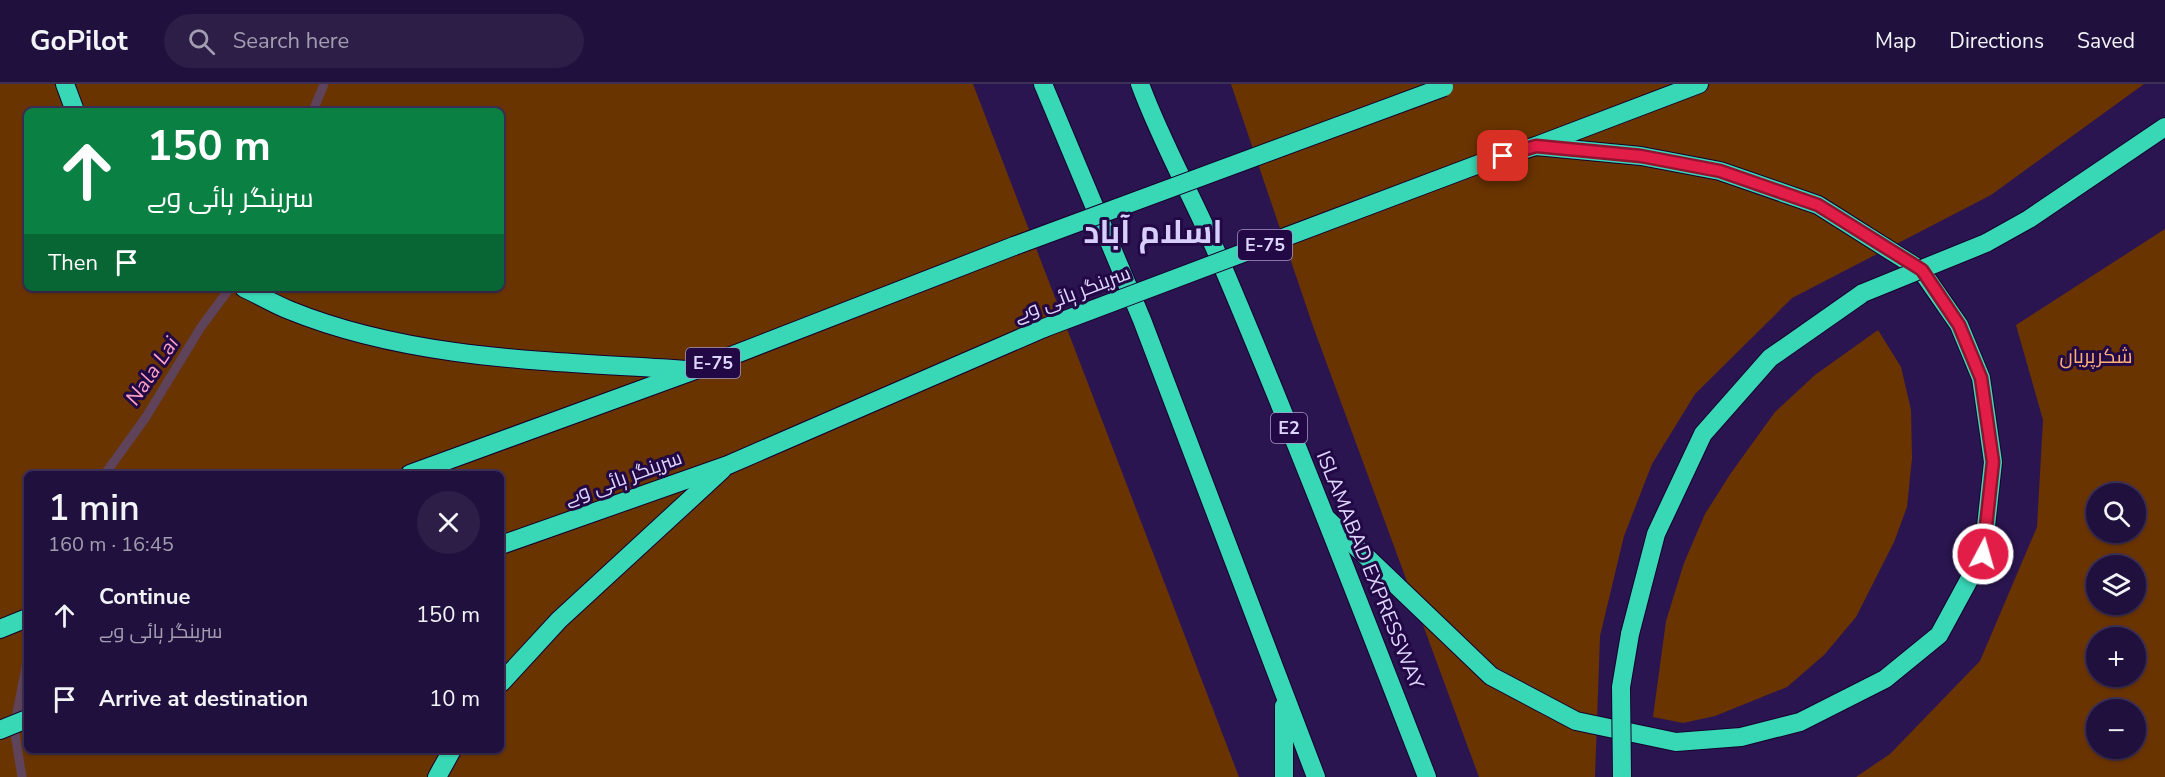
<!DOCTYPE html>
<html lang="en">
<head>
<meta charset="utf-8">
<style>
  body { margin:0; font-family:"Nunito Sans",Cairo,sans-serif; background:#2d1e48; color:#f1f3f6; height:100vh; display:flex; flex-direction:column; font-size:22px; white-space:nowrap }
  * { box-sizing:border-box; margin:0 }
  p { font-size:20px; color:#a29db0 }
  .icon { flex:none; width:33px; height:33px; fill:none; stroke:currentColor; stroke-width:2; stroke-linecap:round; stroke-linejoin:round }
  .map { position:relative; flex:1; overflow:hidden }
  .sheet { position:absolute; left:24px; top:387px; width:480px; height:282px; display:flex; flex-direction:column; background:#20103d; border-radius:9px; box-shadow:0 2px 4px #0004,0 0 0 2px #3d3057 }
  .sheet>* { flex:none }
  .hud { position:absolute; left:24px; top:24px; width:480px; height:183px; border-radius:9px; box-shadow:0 2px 4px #0004,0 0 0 2px #3d3057; background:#0b8043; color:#fff; overflow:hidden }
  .buttons { position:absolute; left:2086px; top:399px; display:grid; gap:12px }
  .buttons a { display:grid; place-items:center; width:60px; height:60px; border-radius:50%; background:#20103d; box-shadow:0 2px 4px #0004,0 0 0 2px #3d3057; font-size:30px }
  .pin { position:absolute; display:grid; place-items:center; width:51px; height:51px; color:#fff; margin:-26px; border-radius:12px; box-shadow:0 3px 9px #0006 }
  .me { position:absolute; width:66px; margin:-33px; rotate:6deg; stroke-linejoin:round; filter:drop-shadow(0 0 4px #0008) }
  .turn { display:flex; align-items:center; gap:21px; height:126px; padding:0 24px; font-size:27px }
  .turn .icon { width:78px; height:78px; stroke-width:2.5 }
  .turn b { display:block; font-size:42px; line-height:51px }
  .then { display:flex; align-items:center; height:57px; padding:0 24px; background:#0003; gap:12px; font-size:22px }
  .round { display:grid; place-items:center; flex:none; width:63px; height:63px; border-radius:32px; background:#2d1e48 }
  .head { display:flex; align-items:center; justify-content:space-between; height:102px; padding:0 24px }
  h1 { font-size:36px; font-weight:600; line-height:45px }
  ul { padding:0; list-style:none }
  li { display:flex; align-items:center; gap:18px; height:84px; padding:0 24px }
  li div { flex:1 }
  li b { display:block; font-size:22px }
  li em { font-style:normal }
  header { display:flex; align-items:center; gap:36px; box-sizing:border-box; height:84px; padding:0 30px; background:#20103d; border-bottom:2px solid #3d3057 }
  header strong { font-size:28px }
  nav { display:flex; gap:33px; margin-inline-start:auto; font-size:21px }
  .search { width:420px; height:54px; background:#2d1e48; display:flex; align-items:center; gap:15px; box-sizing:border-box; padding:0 21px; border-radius:33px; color:#a29db0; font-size:22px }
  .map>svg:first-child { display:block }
</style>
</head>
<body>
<header>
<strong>GoPilot</strong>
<div class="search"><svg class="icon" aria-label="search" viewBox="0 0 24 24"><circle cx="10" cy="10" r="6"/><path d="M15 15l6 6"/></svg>Search here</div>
<nav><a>Map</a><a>Directions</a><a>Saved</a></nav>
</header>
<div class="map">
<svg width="2165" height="693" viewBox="0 0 2165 693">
  <rect width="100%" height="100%" fill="#2b1551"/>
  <!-- green -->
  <g fill="#6a3401" fill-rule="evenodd">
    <path d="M 0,0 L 973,0 L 1239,693 L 0,693 ZM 27,27 L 501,27 L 501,204 L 27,204 ZM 27,390 L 501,390 L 501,666 L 27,666 Z"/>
    <path d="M 1231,0 L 2144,0 L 1991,111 L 1792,214 L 1695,310 L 1652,380 L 1624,452 L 1600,552 L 1595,693 L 1479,693 L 1314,245 Z"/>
    <path d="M 2165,145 L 2165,693 L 1856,693 L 1890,670 L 1980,577 L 2037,443 L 2043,336 L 2016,241 ZM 2097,410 L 2136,410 L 2136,448 L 2097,448 ZM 2097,482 L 2136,482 L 2136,520 L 2097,520 ZM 2097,554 L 2136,554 L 2136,592 L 2097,592 ZM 2097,626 L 2136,626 L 2136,664 L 2097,664 Z"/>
    <path d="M 1878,246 L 1901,283 L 1911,326 L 1912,374 L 1907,423 L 1894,458 L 1856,533 L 1824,571 L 1787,603 L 1715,632 L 1683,639 L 1653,633 L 1666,537 L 1684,479 L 1705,430 L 1731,389 L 1775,328 L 1815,291 Z"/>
  </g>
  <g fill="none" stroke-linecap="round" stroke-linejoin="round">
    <!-- stream -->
    <g stroke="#5e435a" stroke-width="9">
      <path d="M 313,27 L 324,0"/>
      <path d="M 105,390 L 146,333 L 201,243 L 230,204"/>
      <path d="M 22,693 L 14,644 L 27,578"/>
    </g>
    <defs>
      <g id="highway">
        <path d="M 65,0 L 75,27"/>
        <path d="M 1043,0 L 1142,236 L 1316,693"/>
        <path d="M 1140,0 C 1162,60 1194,115 1219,174 C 1292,345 1359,519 1427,693"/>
        <path d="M 1487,77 L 1536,62 L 1699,0"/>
        <path d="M 1986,159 L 2029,135 L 2165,43"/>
        <path d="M 244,204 C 259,211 274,220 289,226 C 414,277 555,277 688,286"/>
        <path d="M 410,390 L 695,286 L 1014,162"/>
        <path d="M 1326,434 L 1491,592 L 1576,637 L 1676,658 L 1741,653 L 1800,638 L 1885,595 L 1939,551 L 1983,470 L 1993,378 L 1981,294 L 1959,241 L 1921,186 L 1818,121 L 1720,87 L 1641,72 L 1536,62"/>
        <path d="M 501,461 L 728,381 L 1044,244"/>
        <path d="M 0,545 L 27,534"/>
        <path d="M 1630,550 L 1656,450 L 1703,350 L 1770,274 L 1863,209"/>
        <path d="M 501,599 L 559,536 L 722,386"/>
        <path d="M 0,646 L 27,635"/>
        <path d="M 437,693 L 452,666"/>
        <path d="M 1284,693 L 1284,622"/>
      </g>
    </defs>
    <!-- highway casing -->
    <use href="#highway" stroke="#13022d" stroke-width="20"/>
    <!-- highway -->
    <use href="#highway" stroke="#38d8b7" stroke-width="18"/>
    <defs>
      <g id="highway-bridge">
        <path d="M 1014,162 L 1444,3"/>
        <path d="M 1863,209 L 1986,159"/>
        <path d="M 1044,244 L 1487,77"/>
        <path d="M 1622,693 L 1621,603 L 1630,550"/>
      </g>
    </defs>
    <!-- highway-bridge casing -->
    <use href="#highway-bridge" stroke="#13022d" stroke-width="20" stroke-linecap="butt"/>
    <!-- highway-bridge -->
    <use href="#highway-bridge" stroke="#38d8b7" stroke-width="18"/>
  </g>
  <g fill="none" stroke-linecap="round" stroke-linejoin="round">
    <defs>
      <path id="route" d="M 1503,72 L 1536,62 L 1641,72 L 1720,87 L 1818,121 L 1922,186 L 1959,241 L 1981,294 L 1993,378 L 1983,470"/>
    </defs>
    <!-- route casing -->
    <use href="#route" stroke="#92132f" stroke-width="15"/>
    <!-- route -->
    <use href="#route" stroke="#e11d48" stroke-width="10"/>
  </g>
  <g text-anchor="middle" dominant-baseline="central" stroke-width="6" stroke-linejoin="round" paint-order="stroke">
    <!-- shield labels -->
    <g fill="#220946" stroke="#a598c5" stroke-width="1.5">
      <rect x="1238" y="146" width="54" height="30" rx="4.5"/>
      <rect x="686" y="264" width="54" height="30" rx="4.5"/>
      <rect x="1271" y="329" width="36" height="30" rx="4.5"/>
    </g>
    <g font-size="18" font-weight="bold" fill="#ddd5fb">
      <text x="1265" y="161">E-75</text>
      <text x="713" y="279">E-75</text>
      <text x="1289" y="344">E2</text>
    </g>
    <!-- street labels -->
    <g font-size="20" fill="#ddd5fb" stroke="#220946">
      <text transform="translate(1072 210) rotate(-21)">سرینگر ہائی وے</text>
      <text transform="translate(623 394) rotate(-20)">سرینگر ہائی وے</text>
      <text transform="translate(1370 486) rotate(68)">ISLAMABAD EXPRESSWAY</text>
    </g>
    <!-- park labels -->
    <g font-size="20" fill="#fcaf79" stroke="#220946">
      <text x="2096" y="272">شکرپریاں</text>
    </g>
    <!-- water labels -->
    <g font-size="21" font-style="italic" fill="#fba1c4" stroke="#220946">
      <text transform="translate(152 287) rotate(-56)">Nala Lai</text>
    </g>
    <!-- town labels -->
    <g font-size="32" font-weight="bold" fill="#d8cefc" stroke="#220946">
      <text x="1153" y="148">اسلام آباد</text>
    </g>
  </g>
</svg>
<div class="buttons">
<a><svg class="icon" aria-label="search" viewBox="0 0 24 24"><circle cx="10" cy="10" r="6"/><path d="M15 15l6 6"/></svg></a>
<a><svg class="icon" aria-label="layers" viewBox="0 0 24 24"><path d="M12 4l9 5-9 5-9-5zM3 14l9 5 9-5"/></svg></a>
<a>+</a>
<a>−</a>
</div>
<div class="pin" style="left:1503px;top:72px;background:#d93025"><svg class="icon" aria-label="arrive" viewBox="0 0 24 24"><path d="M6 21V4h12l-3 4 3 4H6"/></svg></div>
<svg class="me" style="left:1983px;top:470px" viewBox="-20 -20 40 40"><circle r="17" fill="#e11d48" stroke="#fff" stroke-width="3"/><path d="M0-11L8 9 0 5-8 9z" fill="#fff"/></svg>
<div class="hud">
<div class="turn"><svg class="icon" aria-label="ahead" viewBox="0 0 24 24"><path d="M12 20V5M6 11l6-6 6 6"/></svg><div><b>150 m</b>سرینگر ہائی وے</div></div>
<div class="then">Then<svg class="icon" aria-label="arrive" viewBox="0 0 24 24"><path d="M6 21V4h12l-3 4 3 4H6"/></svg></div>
</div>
<section class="sheet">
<div class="head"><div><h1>1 min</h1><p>160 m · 16:45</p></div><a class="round"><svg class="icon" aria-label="close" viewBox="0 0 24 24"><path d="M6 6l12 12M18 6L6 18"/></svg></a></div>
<ul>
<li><svg class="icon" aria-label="ahead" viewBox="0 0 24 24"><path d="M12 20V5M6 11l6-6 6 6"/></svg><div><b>Continue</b><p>سرینگر ہائی وے</p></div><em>150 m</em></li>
<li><svg class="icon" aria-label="arrive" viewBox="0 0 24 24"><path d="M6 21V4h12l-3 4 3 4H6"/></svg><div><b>Arrive at destination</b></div><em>10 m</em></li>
</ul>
</section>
</div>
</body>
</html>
